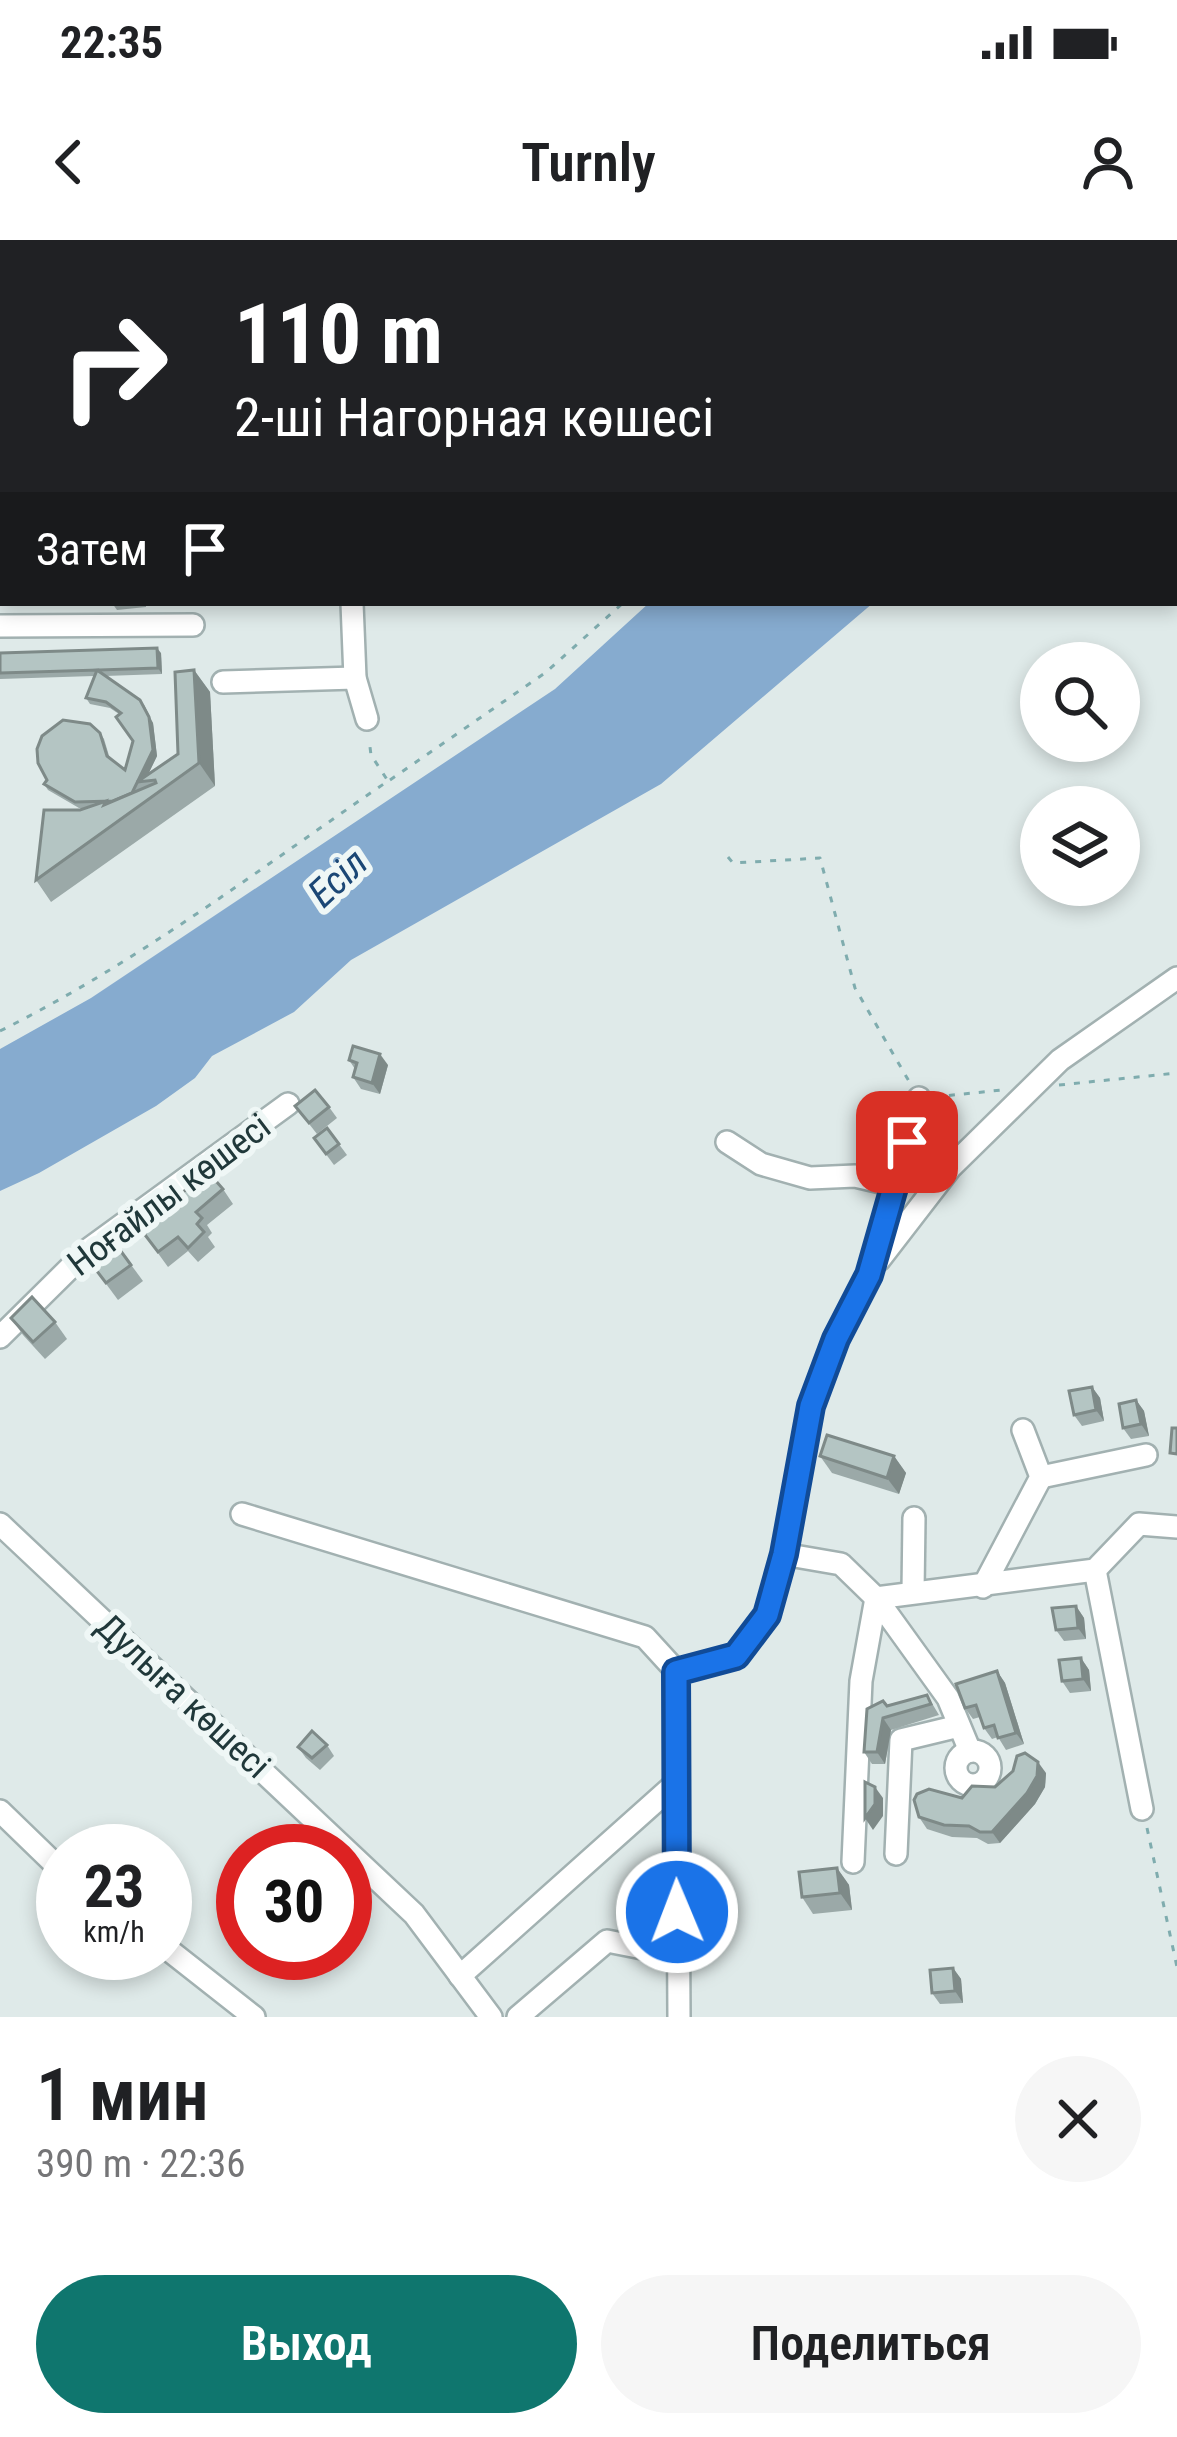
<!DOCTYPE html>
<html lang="ru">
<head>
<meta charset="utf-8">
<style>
  body { margin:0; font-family:"Roboto Condensed",sans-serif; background:#f6f6f6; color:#202124; height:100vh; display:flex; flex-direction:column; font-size:45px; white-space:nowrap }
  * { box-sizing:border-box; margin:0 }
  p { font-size:39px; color:#757577 }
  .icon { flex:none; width:66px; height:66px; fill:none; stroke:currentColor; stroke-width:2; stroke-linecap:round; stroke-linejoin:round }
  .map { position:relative; height:1777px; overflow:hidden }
  .panel { display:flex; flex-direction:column; background:#fff; flex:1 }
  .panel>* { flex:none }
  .guide { position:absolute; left:0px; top:0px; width:1179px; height:366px; box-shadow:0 6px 18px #0003; background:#202124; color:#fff; overflow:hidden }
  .fabs { position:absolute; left:1020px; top:402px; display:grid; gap:24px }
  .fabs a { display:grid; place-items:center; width:120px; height:120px; border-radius:50%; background:#fff; box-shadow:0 6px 18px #0003; font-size:60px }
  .speed { position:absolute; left:36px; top:1584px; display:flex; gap:24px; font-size:60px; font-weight:700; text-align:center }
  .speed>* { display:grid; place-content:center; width:156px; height:156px; border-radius:50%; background:#fff; box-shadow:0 6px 18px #0003; line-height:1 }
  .speed small { font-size:30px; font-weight:400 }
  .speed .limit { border:18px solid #d22; background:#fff; color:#111 }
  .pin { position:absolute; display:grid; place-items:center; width:102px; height:102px; color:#fff; margin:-51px; border-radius:24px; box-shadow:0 6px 18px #0006 }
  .me { position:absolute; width:132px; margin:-66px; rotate:359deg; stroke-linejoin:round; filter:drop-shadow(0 0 9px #0008) }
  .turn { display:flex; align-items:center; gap:42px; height:252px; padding:0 36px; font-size:54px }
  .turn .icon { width:156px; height:156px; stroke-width:2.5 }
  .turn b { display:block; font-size:84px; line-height:102px }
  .then { display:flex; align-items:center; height:114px; padding:0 36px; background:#0003; gap:24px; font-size:45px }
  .round { display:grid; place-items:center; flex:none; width:126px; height:126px; border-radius:63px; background:#f6f6f6 }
  .headline { display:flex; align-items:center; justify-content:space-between; height:204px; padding:0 36px }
  h1 { font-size:72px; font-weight:600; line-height:90px }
  .cta { display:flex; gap:24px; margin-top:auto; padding:24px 36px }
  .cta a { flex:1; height:138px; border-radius:72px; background:#0f766e; color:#fff; font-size:48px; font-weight:600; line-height:138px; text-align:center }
  .cta a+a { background:#f6f6f6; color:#202124 }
  .status { display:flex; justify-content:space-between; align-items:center; height:84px; padding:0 60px; background:#fff; direction:ltr }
  .status svg { height:33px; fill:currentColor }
  header { display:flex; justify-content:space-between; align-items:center; height:156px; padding:0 36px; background:#fff; font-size:54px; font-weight:600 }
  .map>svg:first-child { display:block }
</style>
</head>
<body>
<div class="status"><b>22:35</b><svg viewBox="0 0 49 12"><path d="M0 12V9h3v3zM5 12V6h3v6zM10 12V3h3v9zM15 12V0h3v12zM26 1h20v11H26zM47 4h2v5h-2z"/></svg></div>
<header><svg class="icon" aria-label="back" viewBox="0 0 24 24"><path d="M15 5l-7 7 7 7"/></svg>Turnly<svg class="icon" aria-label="person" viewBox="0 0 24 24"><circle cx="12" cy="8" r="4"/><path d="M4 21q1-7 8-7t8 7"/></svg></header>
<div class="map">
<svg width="1177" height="1777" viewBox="0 0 1177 1777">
  <rect width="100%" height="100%" fill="#dfeae9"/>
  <!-- water -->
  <path fill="#86abcf" d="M 649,363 L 873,363 L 661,544 L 351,720 L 294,772 L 212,816 L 195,838 L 156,866 L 39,933 L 0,951 L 0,809 L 91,758 L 555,449 Z"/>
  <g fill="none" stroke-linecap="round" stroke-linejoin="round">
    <defs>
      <g id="minor">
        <path d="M 334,0 L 334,3"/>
        <path d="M 396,0 L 401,3"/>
        <path d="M 619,3 L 620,0"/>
        <path d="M 0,128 L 3,128"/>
        <path d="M 352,363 L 355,438 L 367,479"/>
        <path d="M 0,386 L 193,385"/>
        <path d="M 223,442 L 355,438"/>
        <path d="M 727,902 L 761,924 L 810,938 L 855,936 L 894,945"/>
        <path d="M 879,1020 L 950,928 L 1060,820 L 1177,738"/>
        <path d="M 0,1097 L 89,1009 L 288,864"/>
        <path d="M 1041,1237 L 1146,1215"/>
        <path d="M 242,1274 L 645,1397 L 677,1432"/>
        <path d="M 0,1284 L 414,1674 L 491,1777"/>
        <path d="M 783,1314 L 841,1324 L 876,1358 L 1095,1330 L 1139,1284 L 1177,1287"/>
        <path d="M 1095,1330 L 1142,1569"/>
        <path d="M 983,1347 L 1041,1237 L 1023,1190"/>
        <path d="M 913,1352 L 914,1278"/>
        <circle cx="973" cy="1528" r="17"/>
        <path d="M 0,1571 L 63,1632"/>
        <path d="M 896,1614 L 901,1500 L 959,1486"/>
        <path d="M 853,1622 L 861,1441 L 876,1358 L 948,1458 L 970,1511"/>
        <path d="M 165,1707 L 254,1777"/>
        <path d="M 460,1736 L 675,1544"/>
        <path d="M 518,1777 L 607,1701 L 678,1715"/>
        <path d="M 679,1777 L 677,1432 L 736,1416 L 767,1375 L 783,1314 L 811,1166 L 836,1099 L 869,1035 L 919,858"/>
      </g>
    </defs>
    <!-- minor casing -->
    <use href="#minor" stroke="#a2b1b1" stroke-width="26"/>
    <!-- path -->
    <g stroke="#7facae" stroke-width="3" stroke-dasharray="6 9" stroke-linecap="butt">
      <path d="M 1066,3 L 1075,0"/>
      <path d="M 390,540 L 545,433 L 623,363"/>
      <path d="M 728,617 L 733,623 L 820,618 L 855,748 L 910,843"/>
      <path d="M 0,791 C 137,723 262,627 388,541 L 371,515 L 369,499"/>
      <path d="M 1059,845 L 1177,833"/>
      <path d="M 934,857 L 1002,850"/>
      <path d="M 1147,1588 L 1177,1727"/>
    </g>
    <!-- minor -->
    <use href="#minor" stroke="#fff" stroke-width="21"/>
  </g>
  <!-- wall -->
  <g fill="#9ba9a8">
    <path d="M 3,138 L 3,199 L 1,200 L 0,139 Z"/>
    <path d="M 112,363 L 146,363 L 146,367 L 117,370 Z"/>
    <path d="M 0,413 L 161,413 L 162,434 L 105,436 L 153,483 L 157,516 L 148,534 L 178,514 L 194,430 L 210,452 L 215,546 L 51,662 L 36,640 L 80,570 L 88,568 L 79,568 L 48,550 L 44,544 L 100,493 L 104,499 L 110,519 L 125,530 L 133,501 L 119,474 L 110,468 L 90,464 L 86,458 L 94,436 L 0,439 Z"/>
    <path d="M 349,820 L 388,825 L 380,854 L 361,849 L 353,837 L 355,829 Z"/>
    <path d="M 295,866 L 329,867 L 337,878 L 317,894 Z"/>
    <path d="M 327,888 L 347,915 L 334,925 L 314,898 Z"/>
    <path d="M 223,949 L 233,964 L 207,985 L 212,993 L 208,997 L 215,1007 L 198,1022 L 188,1011 L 168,1027 L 139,987 Z"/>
    <path d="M 112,999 L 143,1041 L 118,1060 L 87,1018 Z"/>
    <path d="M 11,1078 L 55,1082 L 67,1099 L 45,1119 L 23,1095 Z"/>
    <path d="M 1092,1147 L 1100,1158 L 1104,1181 L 1082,1186 L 1074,1175 Z"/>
    <path d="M 1136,1160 L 1144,1171 L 1149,1196 L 1131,1199 L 1123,1188 Z"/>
    <path d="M 820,1216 L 894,1216 L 906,1233 L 899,1254 L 832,1233 Z"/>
    <path d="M 1076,1366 L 1084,1378 L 1086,1399 L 1064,1401 L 1056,1390 Z"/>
    <path d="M 1081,1418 L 1089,1430 L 1091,1451 L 1070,1453 L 1062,1441 Z"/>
    <path d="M 997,1431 L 1005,1443 L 1024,1504 L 1006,1510 L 998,1497 L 992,1499 L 984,1488 L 980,1477 L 973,1479 L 965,1468 Z"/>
    <path d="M 927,1455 L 939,1475 L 891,1490 L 885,1524 L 872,1524 L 864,1512 L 887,1466 Z"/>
    <path d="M 327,1505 L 334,1516 L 320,1530 L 306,1518 L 298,1507 Z"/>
    <path d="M 1046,1533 L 1045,1547 L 1035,1564 L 1000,1603 L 988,1604 L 977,1598 L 952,1597 L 927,1589 L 919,1577 L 995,1547 Z"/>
    <path d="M 837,1628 L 849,1645 L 852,1670 L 813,1674 L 802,1657 Z"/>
    <path d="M 953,1728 L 961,1739 L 963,1763 L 940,1764 L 932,1753 Z"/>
  </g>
  <!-- shaded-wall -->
  <g fill="#7e8a88">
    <path d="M 157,408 L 161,413 L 162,434 L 158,428 Z"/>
    <path d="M 194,430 L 210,452 L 215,546 L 199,523 Z"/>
    <path d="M 144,465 L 153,483 L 157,516 L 145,541 L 138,542 Z"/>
    <path d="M 380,814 L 388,825 L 380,854 L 372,843 Z"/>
    <path d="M 1092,1147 L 1100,1158 L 1104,1181 L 1096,1170 Z"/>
    <path d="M 1136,1160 L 1144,1171 L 1149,1196 L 1141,1184 Z"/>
    <path d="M 894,1216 L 906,1233 L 899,1254 L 887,1238 Z"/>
    <path d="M 1076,1366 L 1084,1378 L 1086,1399 L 1078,1388 Z"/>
    <path d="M 1081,1418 L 1089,1430 L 1091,1451 L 1083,1439 Z"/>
    <path d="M 997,1431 L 1005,1443 L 1024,1504 L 1016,1493 Z"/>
    <path d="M 883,1478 L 891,1490 L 885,1524 L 877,1512 Z"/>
    <path d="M 1038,1522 L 1046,1533 L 1045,1547 L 1035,1564 L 1000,1603 L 992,1592 Z"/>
    <path d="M 875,1547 L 883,1558 L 883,1576 L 873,1590 L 865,1578 Z"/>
    <path d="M 837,1628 L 849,1645 L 852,1670 L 840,1653 Z"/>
    <path d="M 953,1728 L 961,1739 L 963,1763 L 955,1751 Z"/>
  </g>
  <!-- building -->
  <g fill="#b4c5c3" stroke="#7e8a88" stroke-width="3">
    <path d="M 690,0 L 756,0 L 758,3 L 686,3 Z"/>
    <path d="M 3,138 L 3,182 L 0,182 L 0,139 Z"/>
    <rect x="0" y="288" width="3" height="43"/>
    <path d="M 157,408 L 158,428 L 97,430 L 140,460 L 149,477 L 153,510 L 132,553 L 113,561 L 75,562 L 44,544 L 47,540 L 38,523 L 37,509 L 42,496 L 63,480 L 90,484 L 100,493 L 107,516 L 125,530 L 133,501 L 116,477 L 121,473 L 106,462 L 86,458 L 97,430 L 0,433 L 0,413 Z"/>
    <path d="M 194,430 L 199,523 L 36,640 L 44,570 L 80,570 L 106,561 L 104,565 L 156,543 L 155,540 L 137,542 L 178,514 L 175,432 Z"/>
    <path d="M 353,806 L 380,814 L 372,843 L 353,837 L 357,823 L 349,820 Z"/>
    <path d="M 315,850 L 329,867 L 309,883 L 295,866 Z"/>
    <path d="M 327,888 L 339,904 L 326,914 L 314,898 Z"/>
    <path d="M 208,932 L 223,949 L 196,972 L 202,978 L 197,984 L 204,992 L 188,1008 L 178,997 L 158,1012 L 139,987 Z"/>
    <path d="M 112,999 L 131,1025 L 106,1043 L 87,1018 Z"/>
    <path d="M 32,1057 L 55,1082 L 33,1102 L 11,1078 Z"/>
    <path d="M 1092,1147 L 1096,1170 L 1074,1175 L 1069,1151 Z"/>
    <path d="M 1136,1160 L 1141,1184 L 1123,1188 L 1119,1164 Z"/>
    <path d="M 1172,1188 L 1177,1188 L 1177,1214 L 1170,1213 Z"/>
    <path d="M 827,1195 L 894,1216 L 887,1238 L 820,1216 Z"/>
    <path d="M 1076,1366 L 1078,1388 L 1056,1390 L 1052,1368 Z"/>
    <path d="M 1081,1418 L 1083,1439 L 1062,1441 L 1059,1420 Z"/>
    <path d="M 997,1431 L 1016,1493 L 998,1498 L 994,1485 L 984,1488 L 976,1465 L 965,1468 L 956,1444 Z"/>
    <path d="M 927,1455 L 931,1464 L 883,1478 L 877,1512 L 864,1512 L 867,1469 L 883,1461 L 887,1466 Z"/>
    <path d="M 312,1491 L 327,1505 L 312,1518 L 298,1507 Z"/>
    <path d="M 1025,1513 L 1038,1522 L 1037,1536 L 1027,1553 L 992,1592 L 980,1592 L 969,1586 L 944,1585 L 919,1577 L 914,1560 L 917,1554 L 929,1549 L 962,1558 L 972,1546 L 995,1547 L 1013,1531 L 1017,1516 Z"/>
    <path d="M 865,1542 L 875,1547 L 875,1564 L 865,1578 Z"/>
    <path d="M 139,1597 L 154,1609 L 153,1611 L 128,1611 Z"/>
    <path d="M 837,1628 L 840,1653 L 802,1657 L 799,1632 Z"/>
    <path d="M 953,1728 L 955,1751 L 932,1753 L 930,1730 Z"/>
  </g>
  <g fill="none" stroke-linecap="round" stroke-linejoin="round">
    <defs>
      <path id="route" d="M 677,1672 L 676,1432 L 736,1416 L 767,1375 L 784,1314 L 811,1166 L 836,1099 L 869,1035 L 907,902"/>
    </defs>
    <!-- route casing -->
    <use href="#route" stroke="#114b97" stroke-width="30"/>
    <!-- route -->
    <use href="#route" stroke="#1a73e8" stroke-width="21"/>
  </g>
  <g text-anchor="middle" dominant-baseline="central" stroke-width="12" stroke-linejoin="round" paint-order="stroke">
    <!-- street labels -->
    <g font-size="36" fill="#20383a" stroke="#eff7f6">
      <text transform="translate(169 955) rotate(-37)">Ноғайлы көшесі</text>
      <text transform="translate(183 1456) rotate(43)">Дулыға көшесі</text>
    </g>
    <!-- water labels -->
    <g font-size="39" font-style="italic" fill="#1b4775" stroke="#eff7f6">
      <text transform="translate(338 638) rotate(-43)">Есіл</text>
    </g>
  </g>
</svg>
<div class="fabs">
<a><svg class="icon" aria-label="search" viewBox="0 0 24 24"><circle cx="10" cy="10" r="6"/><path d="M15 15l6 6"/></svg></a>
<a><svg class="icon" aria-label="layers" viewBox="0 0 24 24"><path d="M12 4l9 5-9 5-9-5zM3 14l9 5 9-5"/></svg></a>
</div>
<div class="speed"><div>23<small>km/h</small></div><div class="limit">30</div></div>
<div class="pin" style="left:907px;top:902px;background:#d93025"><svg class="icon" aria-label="arrive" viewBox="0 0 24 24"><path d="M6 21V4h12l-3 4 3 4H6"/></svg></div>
<svg class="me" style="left:677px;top:1672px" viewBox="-20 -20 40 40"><circle r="17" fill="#1a73e8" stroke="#fff" stroke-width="3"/><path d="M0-11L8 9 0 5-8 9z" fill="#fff"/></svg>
<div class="guide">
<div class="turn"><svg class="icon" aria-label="right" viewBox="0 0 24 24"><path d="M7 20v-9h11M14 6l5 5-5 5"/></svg><div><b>110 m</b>2-ші Нагорная көшесі</div></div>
<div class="then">Затем<svg class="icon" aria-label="arrive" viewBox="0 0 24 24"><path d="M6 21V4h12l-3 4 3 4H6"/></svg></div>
</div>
</div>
<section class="panel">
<div class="headline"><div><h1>1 мин</h1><p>390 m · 22:36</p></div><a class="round"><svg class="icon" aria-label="close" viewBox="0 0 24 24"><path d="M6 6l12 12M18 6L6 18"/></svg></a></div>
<div class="cta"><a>Выход</a><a>Поделиться</a></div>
</section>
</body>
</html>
